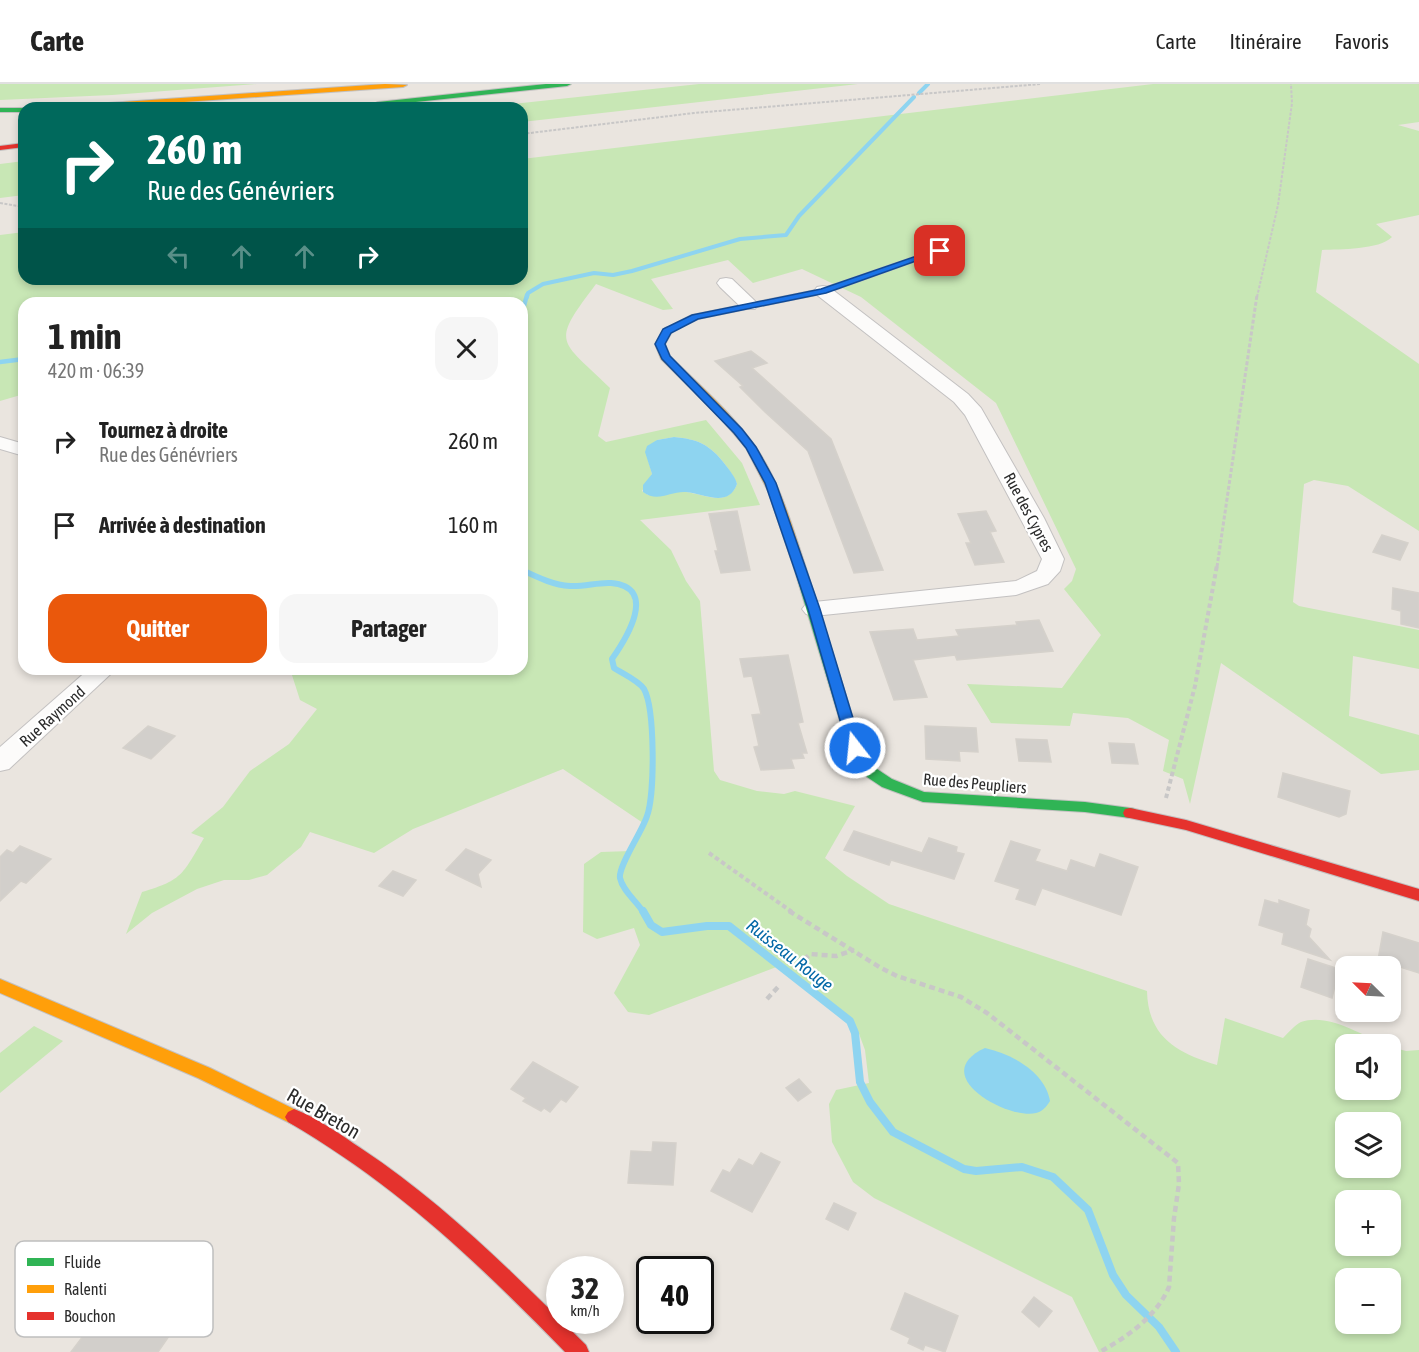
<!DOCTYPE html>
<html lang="fr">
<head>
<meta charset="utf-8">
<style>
  body { margin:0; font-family:"Asap Condensed",sans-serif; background:#f6f6f6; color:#222; height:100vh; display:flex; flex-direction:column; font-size:22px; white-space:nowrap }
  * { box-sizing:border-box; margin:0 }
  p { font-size:20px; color:#767676 }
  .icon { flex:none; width:33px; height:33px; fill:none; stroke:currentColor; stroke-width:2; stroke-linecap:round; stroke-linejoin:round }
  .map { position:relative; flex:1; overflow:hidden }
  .panel { position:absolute; left:18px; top:213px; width:510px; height:378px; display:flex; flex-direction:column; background:#fff; border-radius:18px; box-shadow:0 3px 9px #0003 }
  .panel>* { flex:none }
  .guide { position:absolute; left:18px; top:18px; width:510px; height:183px; border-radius:18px; box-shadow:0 3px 9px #0003; background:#00695c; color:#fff; overflow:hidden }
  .needle { width:39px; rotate:294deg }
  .fabs { position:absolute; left:1335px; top:872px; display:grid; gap:12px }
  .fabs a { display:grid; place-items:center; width:66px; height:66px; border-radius:12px; background:#fff; box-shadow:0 3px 9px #0003; font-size:30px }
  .speed { position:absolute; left:546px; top:1172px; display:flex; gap:12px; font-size:30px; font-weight:700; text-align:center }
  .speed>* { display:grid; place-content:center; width:78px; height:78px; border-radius:50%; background:#fff; box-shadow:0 3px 9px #0003; line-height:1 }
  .speed small { font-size:15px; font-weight:400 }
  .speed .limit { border:3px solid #111; border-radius:9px; background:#fff; color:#111 }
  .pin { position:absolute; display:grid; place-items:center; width:51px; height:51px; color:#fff; margin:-26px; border-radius:12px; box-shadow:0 3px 9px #0006 }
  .me { position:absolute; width:66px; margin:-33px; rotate:344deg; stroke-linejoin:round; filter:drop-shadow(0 0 4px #0008) }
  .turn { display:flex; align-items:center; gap:21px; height:126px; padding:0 30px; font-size:27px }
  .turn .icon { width:78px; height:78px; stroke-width:2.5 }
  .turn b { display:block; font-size:42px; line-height:51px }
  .lanes { display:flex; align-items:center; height:57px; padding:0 30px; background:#0003; justify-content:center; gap:30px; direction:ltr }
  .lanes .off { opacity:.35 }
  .round { display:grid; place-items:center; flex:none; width:63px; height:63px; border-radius:18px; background:#f6f6f6 }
  .overview { display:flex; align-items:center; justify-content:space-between; height:102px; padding:0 30px }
  h1 { font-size:36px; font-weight:700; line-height:45px }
  .button { display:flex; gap:12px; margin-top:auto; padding:12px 30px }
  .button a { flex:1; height:69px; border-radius:18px; background:#ea580c; color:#fff; font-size:24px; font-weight:700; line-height:69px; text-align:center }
  .button a+a { background:#f6f6f6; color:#222 }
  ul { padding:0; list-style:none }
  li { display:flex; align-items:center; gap:18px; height:84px; padding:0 30px }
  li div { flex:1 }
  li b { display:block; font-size:22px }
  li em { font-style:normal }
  header { display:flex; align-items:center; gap:36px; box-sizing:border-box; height:84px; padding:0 30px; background:#fff; border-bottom:2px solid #e0e0e0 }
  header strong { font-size:28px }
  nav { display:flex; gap:33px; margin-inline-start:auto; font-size:21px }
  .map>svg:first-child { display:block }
</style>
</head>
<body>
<header>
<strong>Carte</strong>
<nav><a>Carte</a><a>Itinéraire</a><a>Favoris</a></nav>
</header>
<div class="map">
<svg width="1419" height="1268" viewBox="0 0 1419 1268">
  <rect width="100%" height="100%" fill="#eae5df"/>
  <!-- green -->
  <g fill="#c8e7b5" fill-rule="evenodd">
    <path d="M 0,0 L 257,0 L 112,11 L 0,16 Z"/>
    <path d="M 699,0 L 858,0 L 522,38 L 522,24 L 475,24 Z"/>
    <path d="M 1153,0 L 1419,0 L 1419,38 L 1398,41 L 1419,47 L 1419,131 L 1376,140 L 1392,153 C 1379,166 1340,165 1322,166 L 1316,208 L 1419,280 L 1419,447 L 1348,402 L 1314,396 L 1304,400 L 1293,518 L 1299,522 L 1419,546 L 1419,585 L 1353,572 L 1349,632 L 1419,651 L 1419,686 L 1381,690 L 1221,579 L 1190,720 L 1183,695 L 1163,687 L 1169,656 L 1128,634 L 1073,629 L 1070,642 L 991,639 L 967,600 L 1062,604 L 1101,551 L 1064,505 L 1072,497 L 1076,485 L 996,319 L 861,213 L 802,185 L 753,199 L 728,176 L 651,195 L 673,225 L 663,226 L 596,200 C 550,261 559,254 610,304 L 598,352 L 606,358 L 706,336 L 742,379 L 760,421 L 640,436 L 671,466 L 686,497 L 700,517 L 714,687 L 720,696 L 757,707 L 784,710 L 795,707 L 855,722 L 825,774 L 847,792 L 889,820 L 1147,907 C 1148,953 1177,969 1217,981 L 1225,934 L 1283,954 C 1288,949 1295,941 1301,938 C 1327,929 1359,949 1382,960 L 1346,960 L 1346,1005 L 1390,1005 L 1391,963 L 1406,967 L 1419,966 L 1419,1268 L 1099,1268 L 1072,1213 L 874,1114 L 853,1098 L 832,1058 L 829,1020 L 836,1006 L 869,999 L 865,966 L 858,947 L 779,882 L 649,931 L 628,928 L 614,909 L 640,861 L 634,844 L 597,855 L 583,848 L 584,780 L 601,768 L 631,767 L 646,741 L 563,685 L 413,745 L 374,769 L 310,748 L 301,763 L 267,791 L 249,796 L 224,796 L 197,805 L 152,829 L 126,850 L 142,808 C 184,796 183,789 204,754 L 191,749 L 223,723 L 250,687 L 289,660 L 317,625 L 300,616 L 291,588 L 263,585 L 522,585 L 522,219 L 24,219 L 24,310 L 0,317 L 0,151 L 24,148 L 24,195 L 522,195 L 522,75 ZM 674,353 C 698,355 710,361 724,379 C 729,386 734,392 737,400 C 728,424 703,410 686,408 C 674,407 660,410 648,411 L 642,407 L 652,390 L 648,376 L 657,356 ZM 1346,1038 L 1390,1038 L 1390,1083 L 1346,1083 ZM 1346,1116 L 1390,1116 L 1390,1161 L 1346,1161 ZM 1346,1194 L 1390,1194 L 1390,1239 L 1346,1239 Z"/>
    <path d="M 24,77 L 24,111 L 0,114 L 0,80 Z"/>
    <path d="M 34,942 L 63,957 L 0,1009 L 0,969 Z"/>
  </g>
  <!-- water -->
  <g fill="#8ed4f0">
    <path d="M 674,353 C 698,355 710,361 724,379 C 729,386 735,392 737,400 C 728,425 703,409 686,408 C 670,407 658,419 643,408 L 643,401 L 652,390 L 645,368 L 647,362 L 657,356 Z"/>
    <path d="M 985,964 C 1012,970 1045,988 1050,1017 C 1046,1023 1043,1027 1036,1029 C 1008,1036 926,991 985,964 Z"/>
  </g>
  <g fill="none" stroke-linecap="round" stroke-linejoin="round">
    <!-- stream-far3 -->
    <g stroke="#8ed4f0" stroke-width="4">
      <path d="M 919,9 L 928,0"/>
      <path d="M 527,213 L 528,209 L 543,200 L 594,189 L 613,191 L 632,187 L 740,155 L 786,151 L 799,132 L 914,13"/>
    </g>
    <!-- stream-far2 -->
    <g stroke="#8ed4f0" stroke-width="4.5">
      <path d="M 522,229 L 527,211"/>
      <path d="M 0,278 L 24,275"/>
    </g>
    <!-- stream-far1 -->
    <path stroke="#8ed4f0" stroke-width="6" d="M 522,486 C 537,493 553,501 570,502 C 584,503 598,498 611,499 C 659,503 626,555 612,575 L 614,584 C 623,590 638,596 644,605 C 655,625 655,710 647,732 C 642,748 618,782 620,794 C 623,808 637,817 643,828"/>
    <!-- stream -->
    <path stroke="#8ed4f0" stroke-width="8" d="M 643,827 L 651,841 L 662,848 L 707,842 L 729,842 L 850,937 L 855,949 L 860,998 L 870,1018 L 893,1048 L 964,1085 L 976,1087 L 1022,1083 L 1053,1093 L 1088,1126 L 1113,1191 L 1126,1211 L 1159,1243 L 1176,1268"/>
  </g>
  <!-- building -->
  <g fill="#d2cfcb" stroke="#d5d1cb" stroke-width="1.5">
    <path d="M 751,267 L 767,279 L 752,284 L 831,355 L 883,486 L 854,489 L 808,367 L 765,328 L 740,303 L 743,302 L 715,277 Z"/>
    <path d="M 737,427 L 750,486 L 721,489 L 715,467 L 718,467 L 709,430 Z"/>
    <path d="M 986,427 L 996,447 L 990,448 L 1004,478 L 975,481 L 966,459 L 971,459 L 958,430 Z"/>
    <path d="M 1382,451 L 1408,459 L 1400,476 L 1373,468 Z"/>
    <path d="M 1393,504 L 1419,509 L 1419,544 L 1401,540 L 1401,527 L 1392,525 Z"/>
    <path d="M 1039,536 L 1053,567 L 957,576 L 955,571 L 913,576 L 927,613 L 894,616 L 870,548 L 913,545 L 917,556 L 959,552 L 956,546 L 1017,541 L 1016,538 Z"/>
    <path d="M 788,571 L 803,638 L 798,639 L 807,669 L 802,669 L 804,674 L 791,675 L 794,684 L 761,686 L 754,663 L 759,662 L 752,631 L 761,630 L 752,592 L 744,593 L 740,575 Z"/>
    <path d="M 148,642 L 175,652 L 151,675 L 123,664 Z"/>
    <path d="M 925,642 L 976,644 L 978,668 L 959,667 L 960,677 L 926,675 Z"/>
    <path d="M 1016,655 L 1047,656 L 1051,678 L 1019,677 Z"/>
    <path d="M 1109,659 L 1134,660 L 1138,680 L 1112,679 Z"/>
    <path d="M 1283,689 L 1350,707 L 1346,730 L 1339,733 L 1278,713 Z"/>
    <path d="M 854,747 L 922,769 L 929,754 L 957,763 L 956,768 L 964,770 L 954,795 L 891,776 L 889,781 L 844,766 Z"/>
    <path d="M 1011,757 L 1040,766 L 1035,777 L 1067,787 L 1071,776 L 1095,784 L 1100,770 L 1138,783 L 1121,831 L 1042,804 L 1035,821 L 1016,815 L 1020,805 L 995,797 Z"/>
    <path d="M 20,762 L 51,775 L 26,799 L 21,797 L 0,817 L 0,773 L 7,766 L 13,769 Z"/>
    <path d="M 466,765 L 491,776 L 478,790 L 481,803 L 446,786 Z"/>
    <path d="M 393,787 L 416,796 L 403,812 L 379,802 Z"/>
    <path d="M 1265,816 L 1279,820 L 1279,816 L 1309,826 L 1306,841 L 1311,845 L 1309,853 L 1330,876 L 1282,860 L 1284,849 L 1259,841 Z"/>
    <path d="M 1383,848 L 1419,859 L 1419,889 L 1378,876 Z"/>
    <path d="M 1308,875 L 1339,885 L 1332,914 L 1301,903 Z"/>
    <path d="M 533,978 L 578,1003 L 566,1018 L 561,1015 L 550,1028 L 544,1024 L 541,1027 L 523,1017 L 526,1014 L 511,1005 Z"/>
    <path d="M 799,995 L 811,1008 L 798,1017 L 786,1004 Z"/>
    <path d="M 653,1058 L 676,1059 L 673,1101 L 628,1099 L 631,1067 L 652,1068 Z"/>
    <path d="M 761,1069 L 780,1078 L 752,1128 L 711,1107 L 723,1086 L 730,1089 L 739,1075 L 753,1082 Z"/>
    <path d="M 834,1119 L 856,1129 L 848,1146 L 826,1135 Z"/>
    <path d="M 905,1209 L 958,1232 L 945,1268 L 925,1261 L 923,1266 L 908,1259 L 910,1254 L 891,1245 Z"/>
    <path d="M 1034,1213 L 1052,1227 L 1039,1243 L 1022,1228 Z"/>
    <path d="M 112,1214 L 138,1226 L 144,1218 L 180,1236 L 158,1268 L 71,1268 Z"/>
  </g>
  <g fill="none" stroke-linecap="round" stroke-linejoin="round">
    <defs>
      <g id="street">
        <path d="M 726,194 L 732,195 L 755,217 L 758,221 L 755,225 L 743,225 L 720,203 L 717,199 L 720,195 Z"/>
        <path d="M 823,202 L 829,203 L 968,310 L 981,324 L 1044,434 L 1064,475 L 1060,487 L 1048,500 L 1016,511 L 814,532 L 806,530 L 802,525 L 806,520 L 814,518 L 1016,497 L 1037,487 L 1042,475 L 965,331 L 954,318 L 817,211 L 814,207 L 817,203 Z"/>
        <path d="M 0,353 L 24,360 L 24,372 L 0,365 Z"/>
        <path d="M 89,585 L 116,585 L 9,685 L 0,687 L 0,663 Z"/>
      </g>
      <g id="fast">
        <path d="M 546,0 L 571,0 L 567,2 L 378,22 L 374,20 L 378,18 Z"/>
        <path d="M 0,24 L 25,24 L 24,28 L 0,28 Z"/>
        <path d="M 800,480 L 806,484 L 862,663 L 877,685 L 892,695 L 924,708 L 1085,718 L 1130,724 L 1135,725 L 1137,729 L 1135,733 L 1130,734 L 1085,728 L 923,718 L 882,703 L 867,693 L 848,664 L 794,484 Z"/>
      </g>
      <g id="slow">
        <path d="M 385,0 L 407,1 L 403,3 L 98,24 L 61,24 L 65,22 Z"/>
        <path d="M 668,243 L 673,246 L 665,260 L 670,272 C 699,301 731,328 755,362 C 780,398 792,442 806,484 L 804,487 L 800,488 L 794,484 L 768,407 L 746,364 L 718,331 L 661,275 L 655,260 L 665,244 Z"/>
        <path d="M 0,895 L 210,984 L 300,1028 L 303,1033 L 300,1038 L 294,1041 L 288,1038 L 198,994 L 0,909 Z"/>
      </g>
      <g id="jam">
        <path d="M 24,59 L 24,63 L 0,66 L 0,62 Z"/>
        <path d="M 937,165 L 944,167 L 826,209 L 698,235 L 668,249 L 663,246 L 692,231 L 821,205 Z"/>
        <path d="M 1130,724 L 1186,736 L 1419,805 L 1419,817 L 1186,746 L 1125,733 L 1123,729 L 1125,725 Z"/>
        <path d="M 294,1025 C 318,1034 341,1051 362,1065 C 445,1120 516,1192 586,1261 L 589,1268 L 565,1268 C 477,1178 398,1102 288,1038 L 285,1033 L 288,1028 Z"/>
      </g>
    </defs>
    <!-- street casing -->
    <use href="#street" stroke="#c3c1c1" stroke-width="2"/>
    <!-- fast casing -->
    <use href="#fast" stroke="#c3c1c1" stroke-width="2"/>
    <!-- slow casing -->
    <use href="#slow" stroke="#c3c1c1" stroke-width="2"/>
    <!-- jam casing -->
    <use href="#jam" stroke="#c3c1c1" stroke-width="2"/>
    <!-- path-far3 -->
    <g stroke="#c8c7c7" stroke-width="2" stroke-dasharray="3 1.5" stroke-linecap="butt">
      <path d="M 522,50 L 694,29 L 1041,0"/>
      <path d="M 0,119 L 24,123"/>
      <path d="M 1257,213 L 1278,121 L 1292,19 L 1291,0"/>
    </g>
    <!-- path-far2 -->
    <path stroke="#c8c7c7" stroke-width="3" stroke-dasharray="4 2" stroke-linecap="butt" d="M 1217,483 L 1257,211"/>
    <!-- path-far1 -->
    <g stroke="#c8c7c7" stroke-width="4" stroke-dasharray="4.5 3" stroke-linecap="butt">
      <path d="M 1166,714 L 1195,602 L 1217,481"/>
      <path d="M 709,769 L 792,828"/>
    </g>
    <!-- path -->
    <g stroke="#c8c7c7" stroke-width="4.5" stroke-dasharray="6 4" stroke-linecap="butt">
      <path d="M 789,827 L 881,884 L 897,892 L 961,913 L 987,929 L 1178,1079 L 1179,1100 L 1174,1134 L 1169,1203 C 1156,1233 1128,1252 1100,1268"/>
      <path d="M 797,883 L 810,870 L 836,872 L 854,866"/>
      <path d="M 767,915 L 778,903"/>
    </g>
    <!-- street -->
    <use href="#street" fill="#fcfbfa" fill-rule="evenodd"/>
    <!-- fast -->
    <use href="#fast" fill="#30b455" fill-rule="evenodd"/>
    <!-- slow -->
    <use href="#slow" fill="#ff9f0a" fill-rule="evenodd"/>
    <!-- jam -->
    <use href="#jam" fill="#e5322d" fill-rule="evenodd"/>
  </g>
  <!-- route -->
  <path fill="#1a73e8" stroke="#114b97" stroke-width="1.5" d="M 937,165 L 944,167 L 826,209 L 698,235 L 671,249 L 665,260 L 670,272 L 742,345 L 756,363 L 776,399 L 820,525 L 862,664 L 855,669 L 848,664 L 808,525 L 765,399 L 746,364 L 734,349 L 662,275 L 655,260 L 663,245 L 692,231 L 821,205 Z"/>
  <g text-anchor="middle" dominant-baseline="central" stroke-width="4.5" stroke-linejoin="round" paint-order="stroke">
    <!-- street labels -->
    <g font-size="16" fill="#2b2b2b" stroke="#fff">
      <text transform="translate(1029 428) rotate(62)">Rue des Cypres</text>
      <text transform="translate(52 632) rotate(-42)">Rue Raymond</text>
      <text transform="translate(975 699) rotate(5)">Rue des Peupliers</text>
    </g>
    <!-- water labels -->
    <g font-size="18" font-style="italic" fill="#0368a7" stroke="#fff">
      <text transform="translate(790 871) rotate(38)">Ruisseau Rouge</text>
    </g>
    <!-- near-street labels -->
    <g font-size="20" fill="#2b2b2b" stroke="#fff">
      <text transform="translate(324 1029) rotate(30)">Rue Breton</text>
    </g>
  </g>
  <!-- legend -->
  <rect x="15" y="1157" width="198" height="96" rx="9" fill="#fff" stroke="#bfbfbf" stroke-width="1.5"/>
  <rect x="27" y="1174" width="27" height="8" fill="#30b455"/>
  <rect x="27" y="1201" width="27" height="8" fill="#ff9f0a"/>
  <rect x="27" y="1228" width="27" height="8" fill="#e5322d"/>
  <g font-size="16" fill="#2b2b2b">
    <text x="64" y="1184">Fluide</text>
    <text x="64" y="1211">Ralenti</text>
    <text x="64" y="1238">Bouchon</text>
  </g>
</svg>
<div class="fabs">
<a><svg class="needle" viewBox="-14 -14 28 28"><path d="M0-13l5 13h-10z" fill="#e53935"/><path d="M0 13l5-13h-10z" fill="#767676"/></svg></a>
<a><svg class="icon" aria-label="sound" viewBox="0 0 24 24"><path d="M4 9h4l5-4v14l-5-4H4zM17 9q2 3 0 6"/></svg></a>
<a><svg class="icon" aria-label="layers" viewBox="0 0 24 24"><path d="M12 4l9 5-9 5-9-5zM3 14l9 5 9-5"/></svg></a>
<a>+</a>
<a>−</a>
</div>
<div class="speed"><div>32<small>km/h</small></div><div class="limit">40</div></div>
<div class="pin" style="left:940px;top:167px;background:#d93025"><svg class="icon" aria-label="arrive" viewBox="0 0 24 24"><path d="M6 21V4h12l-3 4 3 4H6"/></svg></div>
<svg class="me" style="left:855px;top:664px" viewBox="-20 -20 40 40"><circle r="17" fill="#1a73e8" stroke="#fff" stroke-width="3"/><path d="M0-11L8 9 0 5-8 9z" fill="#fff"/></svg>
<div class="guide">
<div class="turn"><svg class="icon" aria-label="right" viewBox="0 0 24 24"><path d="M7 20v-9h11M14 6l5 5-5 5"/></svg><div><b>260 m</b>Rue des Génévriers</div></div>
<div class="lanes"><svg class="icon off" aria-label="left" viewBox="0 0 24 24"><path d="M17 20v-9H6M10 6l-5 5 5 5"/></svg><svg class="icon off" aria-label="ahead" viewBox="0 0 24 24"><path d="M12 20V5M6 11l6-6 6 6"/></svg><svg class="icon off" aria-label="ahead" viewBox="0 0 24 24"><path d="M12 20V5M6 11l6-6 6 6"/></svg><svg class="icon" aria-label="right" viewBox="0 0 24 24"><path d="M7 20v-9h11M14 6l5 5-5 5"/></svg></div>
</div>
<section class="panel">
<div class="overview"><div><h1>1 min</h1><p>420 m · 06:39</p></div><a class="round"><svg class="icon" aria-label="close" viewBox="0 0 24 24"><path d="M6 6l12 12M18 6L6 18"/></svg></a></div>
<ul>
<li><svg class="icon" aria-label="right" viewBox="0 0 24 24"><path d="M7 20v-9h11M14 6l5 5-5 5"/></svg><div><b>Tournez à droite</b><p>Rue des Génévriers</p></div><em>260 m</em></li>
<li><svg class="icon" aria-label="arrive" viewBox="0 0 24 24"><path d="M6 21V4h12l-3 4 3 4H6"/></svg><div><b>Arrivée à destination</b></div><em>160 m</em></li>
</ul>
<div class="button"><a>Quitter</a><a>Partager</a></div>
</section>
</div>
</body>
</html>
